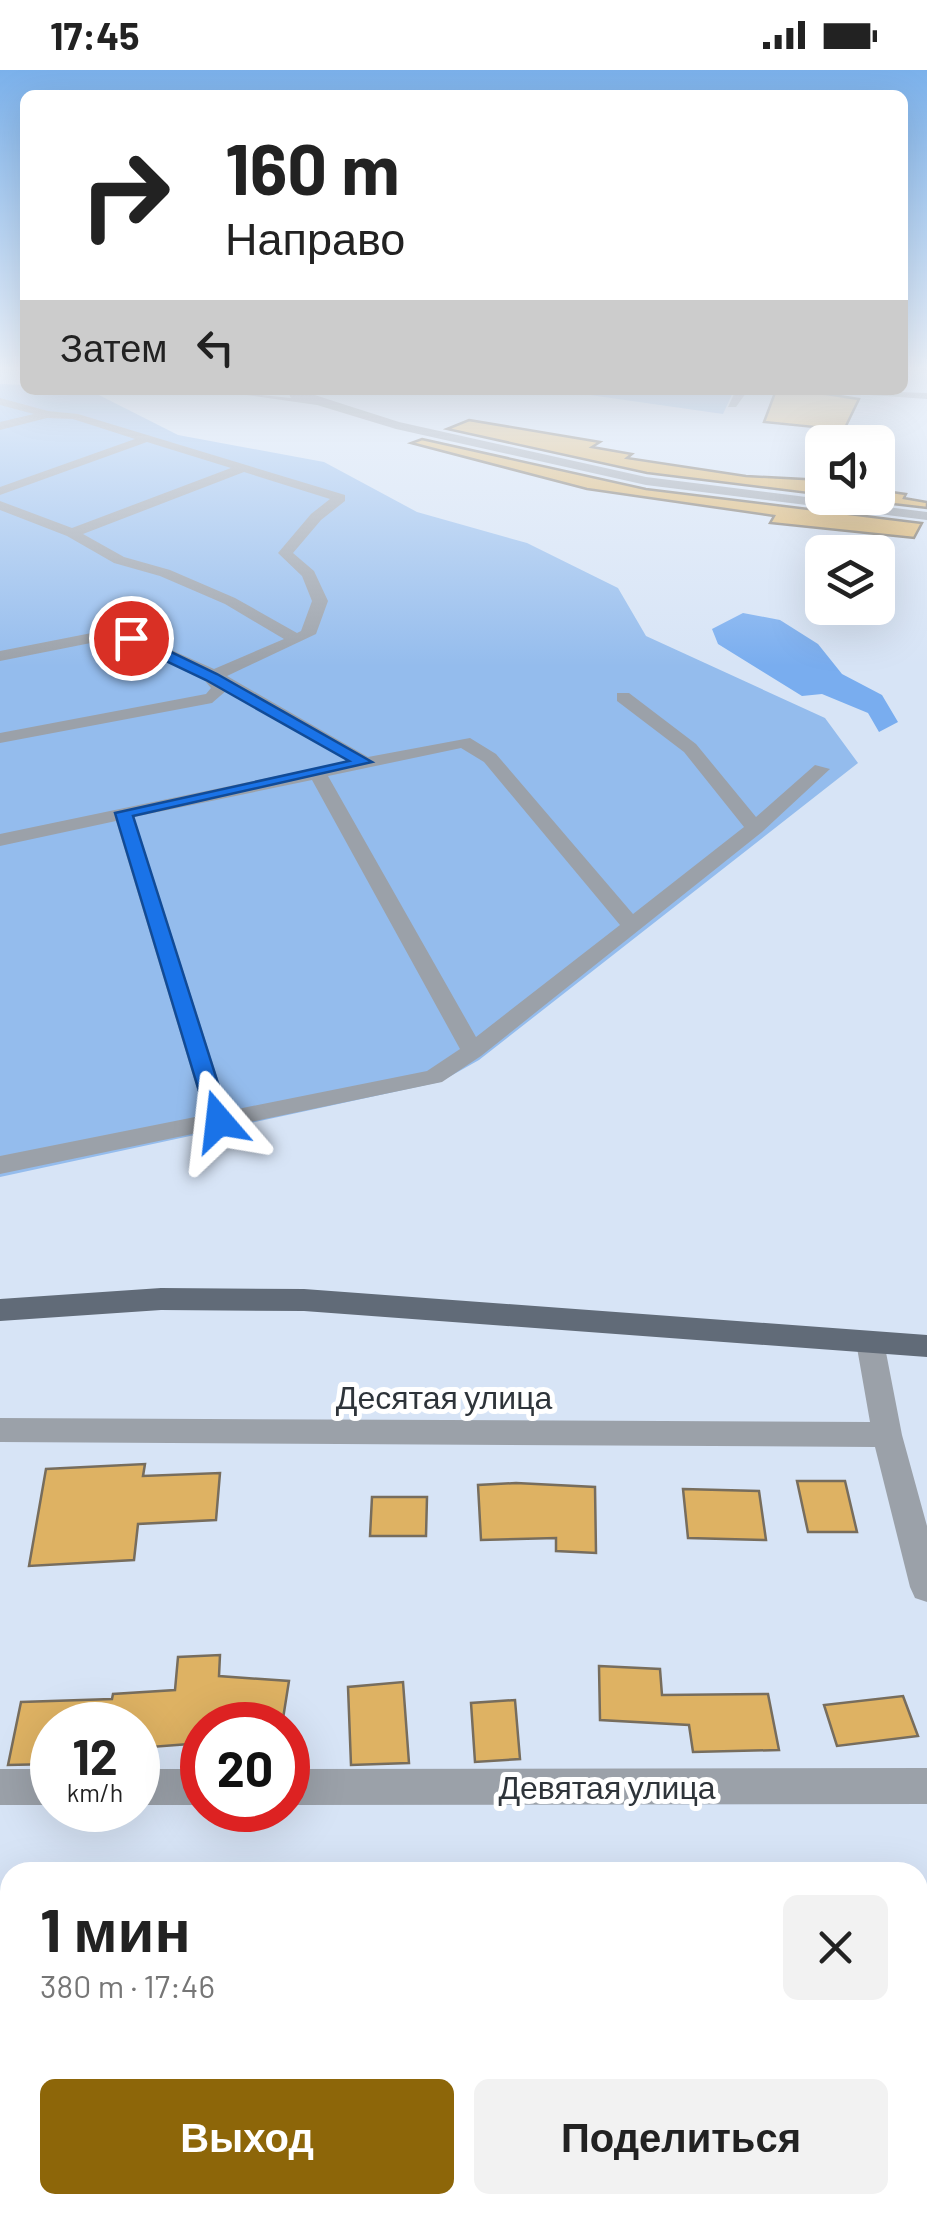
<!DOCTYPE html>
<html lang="ru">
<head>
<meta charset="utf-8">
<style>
  body { margin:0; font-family:Barlow,sans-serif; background:#f2f2f2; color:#222; height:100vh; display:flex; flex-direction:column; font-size:38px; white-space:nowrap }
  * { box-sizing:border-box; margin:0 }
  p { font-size:32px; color:#767676 }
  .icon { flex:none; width:55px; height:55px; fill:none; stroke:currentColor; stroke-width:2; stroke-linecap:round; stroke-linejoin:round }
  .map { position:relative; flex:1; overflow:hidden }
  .details { position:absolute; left:0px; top:1792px; width:928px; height:352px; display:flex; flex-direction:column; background:#fff; border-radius:30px 30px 0 0; box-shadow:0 10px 40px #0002 }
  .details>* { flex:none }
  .hud { position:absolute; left:20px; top:20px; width:888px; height:305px; border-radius:15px; box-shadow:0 10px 40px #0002; background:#fff; color:#222; overflow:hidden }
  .buttons { position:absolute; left:805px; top:355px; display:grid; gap:20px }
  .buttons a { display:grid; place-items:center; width:90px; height:90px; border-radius:15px; background:#fff; box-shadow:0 10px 40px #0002; font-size:50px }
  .speed { position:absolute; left:30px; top:1632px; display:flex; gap:20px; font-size:50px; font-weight:700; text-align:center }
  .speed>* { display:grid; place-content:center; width:130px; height:130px; border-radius:50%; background:#fff; box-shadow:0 10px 40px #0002; line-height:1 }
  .speed small { font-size:25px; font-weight:400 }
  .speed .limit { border:15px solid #d22; background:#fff; color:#111 }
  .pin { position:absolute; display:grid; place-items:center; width:85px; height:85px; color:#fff; margin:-42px; border:5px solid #fff; border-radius:50%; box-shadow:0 2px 10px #0007 }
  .me { position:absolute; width:110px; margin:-55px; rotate:343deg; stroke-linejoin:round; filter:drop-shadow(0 0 8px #0008) }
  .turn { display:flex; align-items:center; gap:35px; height:210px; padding:0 40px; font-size:45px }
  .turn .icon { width:130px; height:130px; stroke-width:2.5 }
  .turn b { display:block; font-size:70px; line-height:85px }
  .then { display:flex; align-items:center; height:95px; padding:0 40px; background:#0003; gap:20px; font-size:38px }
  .round { display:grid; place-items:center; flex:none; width:105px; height:105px; border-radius:15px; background:#f2f2f2 }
  .head { display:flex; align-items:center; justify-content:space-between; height:170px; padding:0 40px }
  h1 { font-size:60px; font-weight:700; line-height:75px }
  .button { display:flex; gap:20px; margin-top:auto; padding:20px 40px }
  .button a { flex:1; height:115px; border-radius:15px; background:#8d6609; color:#fff; font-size:40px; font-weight:700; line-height:115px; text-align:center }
  .button a+a { background:#f2f2f2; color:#222 }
  .status { display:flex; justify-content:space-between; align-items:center; height:70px; padding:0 50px; background:#fff; direction:ltr }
  .status svg { height:28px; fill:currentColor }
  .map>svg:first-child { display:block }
</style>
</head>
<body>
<div class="status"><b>17:45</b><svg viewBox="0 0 49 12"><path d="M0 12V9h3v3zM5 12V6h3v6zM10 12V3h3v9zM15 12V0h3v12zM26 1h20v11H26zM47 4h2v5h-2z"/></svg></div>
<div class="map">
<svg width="927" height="2144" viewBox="0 0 927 2144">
  <rect width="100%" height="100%" fill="#d7e4f6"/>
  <!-- green -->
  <g fill="#94bced">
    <path d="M 0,314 L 25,315 L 25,320 L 89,320 L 178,365 L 324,392 L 417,442 L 527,473 L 618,518 L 646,566 L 825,648 L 858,693 L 479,990 L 440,1012 L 0,1107 Z"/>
    <path d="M 555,320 L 734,320 L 723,344 Z"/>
  </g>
  <!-- water -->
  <path fill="#79adef" d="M 743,543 L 780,550 L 818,574 L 842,604 L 882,625 L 898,652 L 879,662 L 868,643 L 822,624 L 802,626 L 718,574 L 712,559 Z"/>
  <!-- building -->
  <g fill="#deb263" stroke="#776d5d" stroke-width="2.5">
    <path d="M 776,320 L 826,324 L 859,329 L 844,360 L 764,352 Z"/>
    <path d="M 469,350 L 600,372 L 592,377 L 632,384 L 627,388 L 746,406 L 822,410 L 816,424 L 647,403 L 447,359 Z"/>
    <path d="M 422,369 L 646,419 L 922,453 L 914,468 L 770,453 L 774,446 L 587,419 L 411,373 Z"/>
    <path d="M 878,420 L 906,424 L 904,428 L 927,432 L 927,438 L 841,428 L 878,428 Z"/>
    <path d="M 145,1394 L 143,1406 L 220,1403 L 216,1450 L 138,1454 L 134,1490 L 29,1496 L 46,1399 Z"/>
    <path d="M 797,1411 L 845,1411 L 857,1462 L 808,1462 Z"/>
    <path d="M 516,1413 L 595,1417 L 596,1483 L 556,1481 L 556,1468 L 481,1470 L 478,1415 Z"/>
    <path d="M 683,1419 L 759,1421 L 766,1470 L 688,1468 Z"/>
    <path d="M 372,1427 L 427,1427 L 426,1466 L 370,1466 Z"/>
    <path d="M 220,1585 L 219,1606 L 289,1611 L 282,1655 L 202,1655 L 202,1673 L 138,1678 L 138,1655 L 52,1655 L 52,1694 L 8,1695 L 21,1632 L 112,1629 L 113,1624 L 175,1620 L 178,1587 Z"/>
    <path d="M 599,1596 L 660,1599 L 662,1625 L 768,1624 L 779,1680 L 693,1682 L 689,1655 L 600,1650 Z"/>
    <path d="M 403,1612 L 409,1693 L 351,1695 L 348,1617 Z"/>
    <path d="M 903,1626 L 918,1666 L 837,1676 L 824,1635 Z"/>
    <path d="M 515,1630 L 520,1689 L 475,1692 L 471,1633 Z"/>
  </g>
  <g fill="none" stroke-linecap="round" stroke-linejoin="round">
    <!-- minor -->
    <g fill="#9ba1a9" fill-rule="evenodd">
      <path d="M 916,296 L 927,296 L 927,301 L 917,298 Z"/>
      <path d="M 211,320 L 291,328 L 287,320 L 299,320 L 399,352 L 646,407 L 927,442 L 927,450 L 646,415 L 396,359 L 317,335 Z"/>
      <path d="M 736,320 L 748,320 L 736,337 L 728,337 Z"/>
      <path d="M 837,320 L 927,323 L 927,329 L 843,323 Z"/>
      <path d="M 0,328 L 48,341 L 78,344 L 345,425 L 345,431 L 321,450 L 293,483 L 314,501 L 328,531 L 316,564 L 227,606 L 368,687 L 470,668 L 496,684 L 633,844 L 744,757 L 684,682 L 617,631 L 617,623 L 629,623 L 696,674 L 756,747 L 815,695 L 830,699 L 762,762 L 481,986 L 442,1012 L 0,1104 L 0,1086 L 205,1045 L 116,751 L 0,776 L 0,764 L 349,691 L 227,620 L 212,633 L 0,673 L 0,663 L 206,624 L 211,618 L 200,605 L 111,569 L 0,591 L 0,581 L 112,559 L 147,569 L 214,599 L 284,569 L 225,534 L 160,506 L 114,493 L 67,466 L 0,440 L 0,431 L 72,458 L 231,398 L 147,372 L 0,425 L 0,417 L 135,369 L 73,349 L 47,348 L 0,360 L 0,352 L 34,344 L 0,335 ZM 244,402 L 330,429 L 311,444 L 278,483 L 302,506 L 312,531 L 301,561 L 297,563 L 235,528 L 170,500 L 124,487 L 83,464 ZM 461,678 L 484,692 L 620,855 L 476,967 L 328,706 ZM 312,710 L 460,979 L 427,1001 L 228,1041 L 134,747 Z"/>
      <path d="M 870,1261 L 880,1264 L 884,1272 L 902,1365 L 927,1456 L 927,1532 L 915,1528 L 910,1517 L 875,1377 L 0,1372 L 0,1348 L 870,1352 L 856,1272 L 860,1264 Z"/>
      <path d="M 927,1698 L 927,1734 L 288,1735 L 288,1699 Z"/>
      <rect x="0" y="1699" width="52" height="36"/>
      <rect x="138" y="1699" width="64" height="36"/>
    </g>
    <!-- major -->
    <path fill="#616b78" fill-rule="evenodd" d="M 161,1218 L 304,1219 L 927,1265 L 927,1287 L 304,1241 L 161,1240 L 0,1251 L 0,1229 Z"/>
  </g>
  <!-- sky -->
  <linearGradient id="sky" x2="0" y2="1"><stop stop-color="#7bb1eb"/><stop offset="0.5" stop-color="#edf3fb"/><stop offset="1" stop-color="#edf3fb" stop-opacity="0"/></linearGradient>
  <rect width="927" height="596" fill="url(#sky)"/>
  <!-- route -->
  <path fill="#1a73e8" stroke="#114b97" stroke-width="2.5" d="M 126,565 L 136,565 L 217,604 L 372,692 L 133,746 L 230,1051 L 219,1059 L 208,1051 L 115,743 L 349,691 L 206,610 L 126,572 Z"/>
  <g text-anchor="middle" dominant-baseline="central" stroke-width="10" stroke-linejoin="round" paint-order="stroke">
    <!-- near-street labels -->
    <g font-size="32" fill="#2e343a" stroke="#fff">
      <text x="444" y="1326">Десятая улица</text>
      <text x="607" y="1716">Девятая улица</text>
    </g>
  </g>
</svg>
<div class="buttons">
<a><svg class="icon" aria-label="sound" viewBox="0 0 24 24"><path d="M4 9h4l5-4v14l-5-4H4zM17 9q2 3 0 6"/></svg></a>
<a><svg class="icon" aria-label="layers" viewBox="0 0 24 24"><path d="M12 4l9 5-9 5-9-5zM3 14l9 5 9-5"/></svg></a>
</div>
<div class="speed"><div>12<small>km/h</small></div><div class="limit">20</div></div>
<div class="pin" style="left:131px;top:568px;background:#d93025"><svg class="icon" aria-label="arrive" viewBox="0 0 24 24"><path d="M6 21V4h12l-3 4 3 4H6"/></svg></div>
<svg class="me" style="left:219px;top:1051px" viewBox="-20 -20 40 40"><path d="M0-17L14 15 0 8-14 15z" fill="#1a73e8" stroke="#fff" stroke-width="4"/></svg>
<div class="hud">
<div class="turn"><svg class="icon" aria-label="right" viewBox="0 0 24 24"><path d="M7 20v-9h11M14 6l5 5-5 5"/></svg><div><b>160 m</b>Направо</div></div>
<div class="then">Затем<svg class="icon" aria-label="left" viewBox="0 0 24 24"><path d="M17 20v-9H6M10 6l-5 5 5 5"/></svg></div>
</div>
<section class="details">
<div class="head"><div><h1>1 мин</h1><p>380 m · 17:46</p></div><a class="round"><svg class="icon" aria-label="close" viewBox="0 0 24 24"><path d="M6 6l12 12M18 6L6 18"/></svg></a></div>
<div class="button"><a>Выход</a><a>Поделиться</a></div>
</section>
</div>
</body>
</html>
